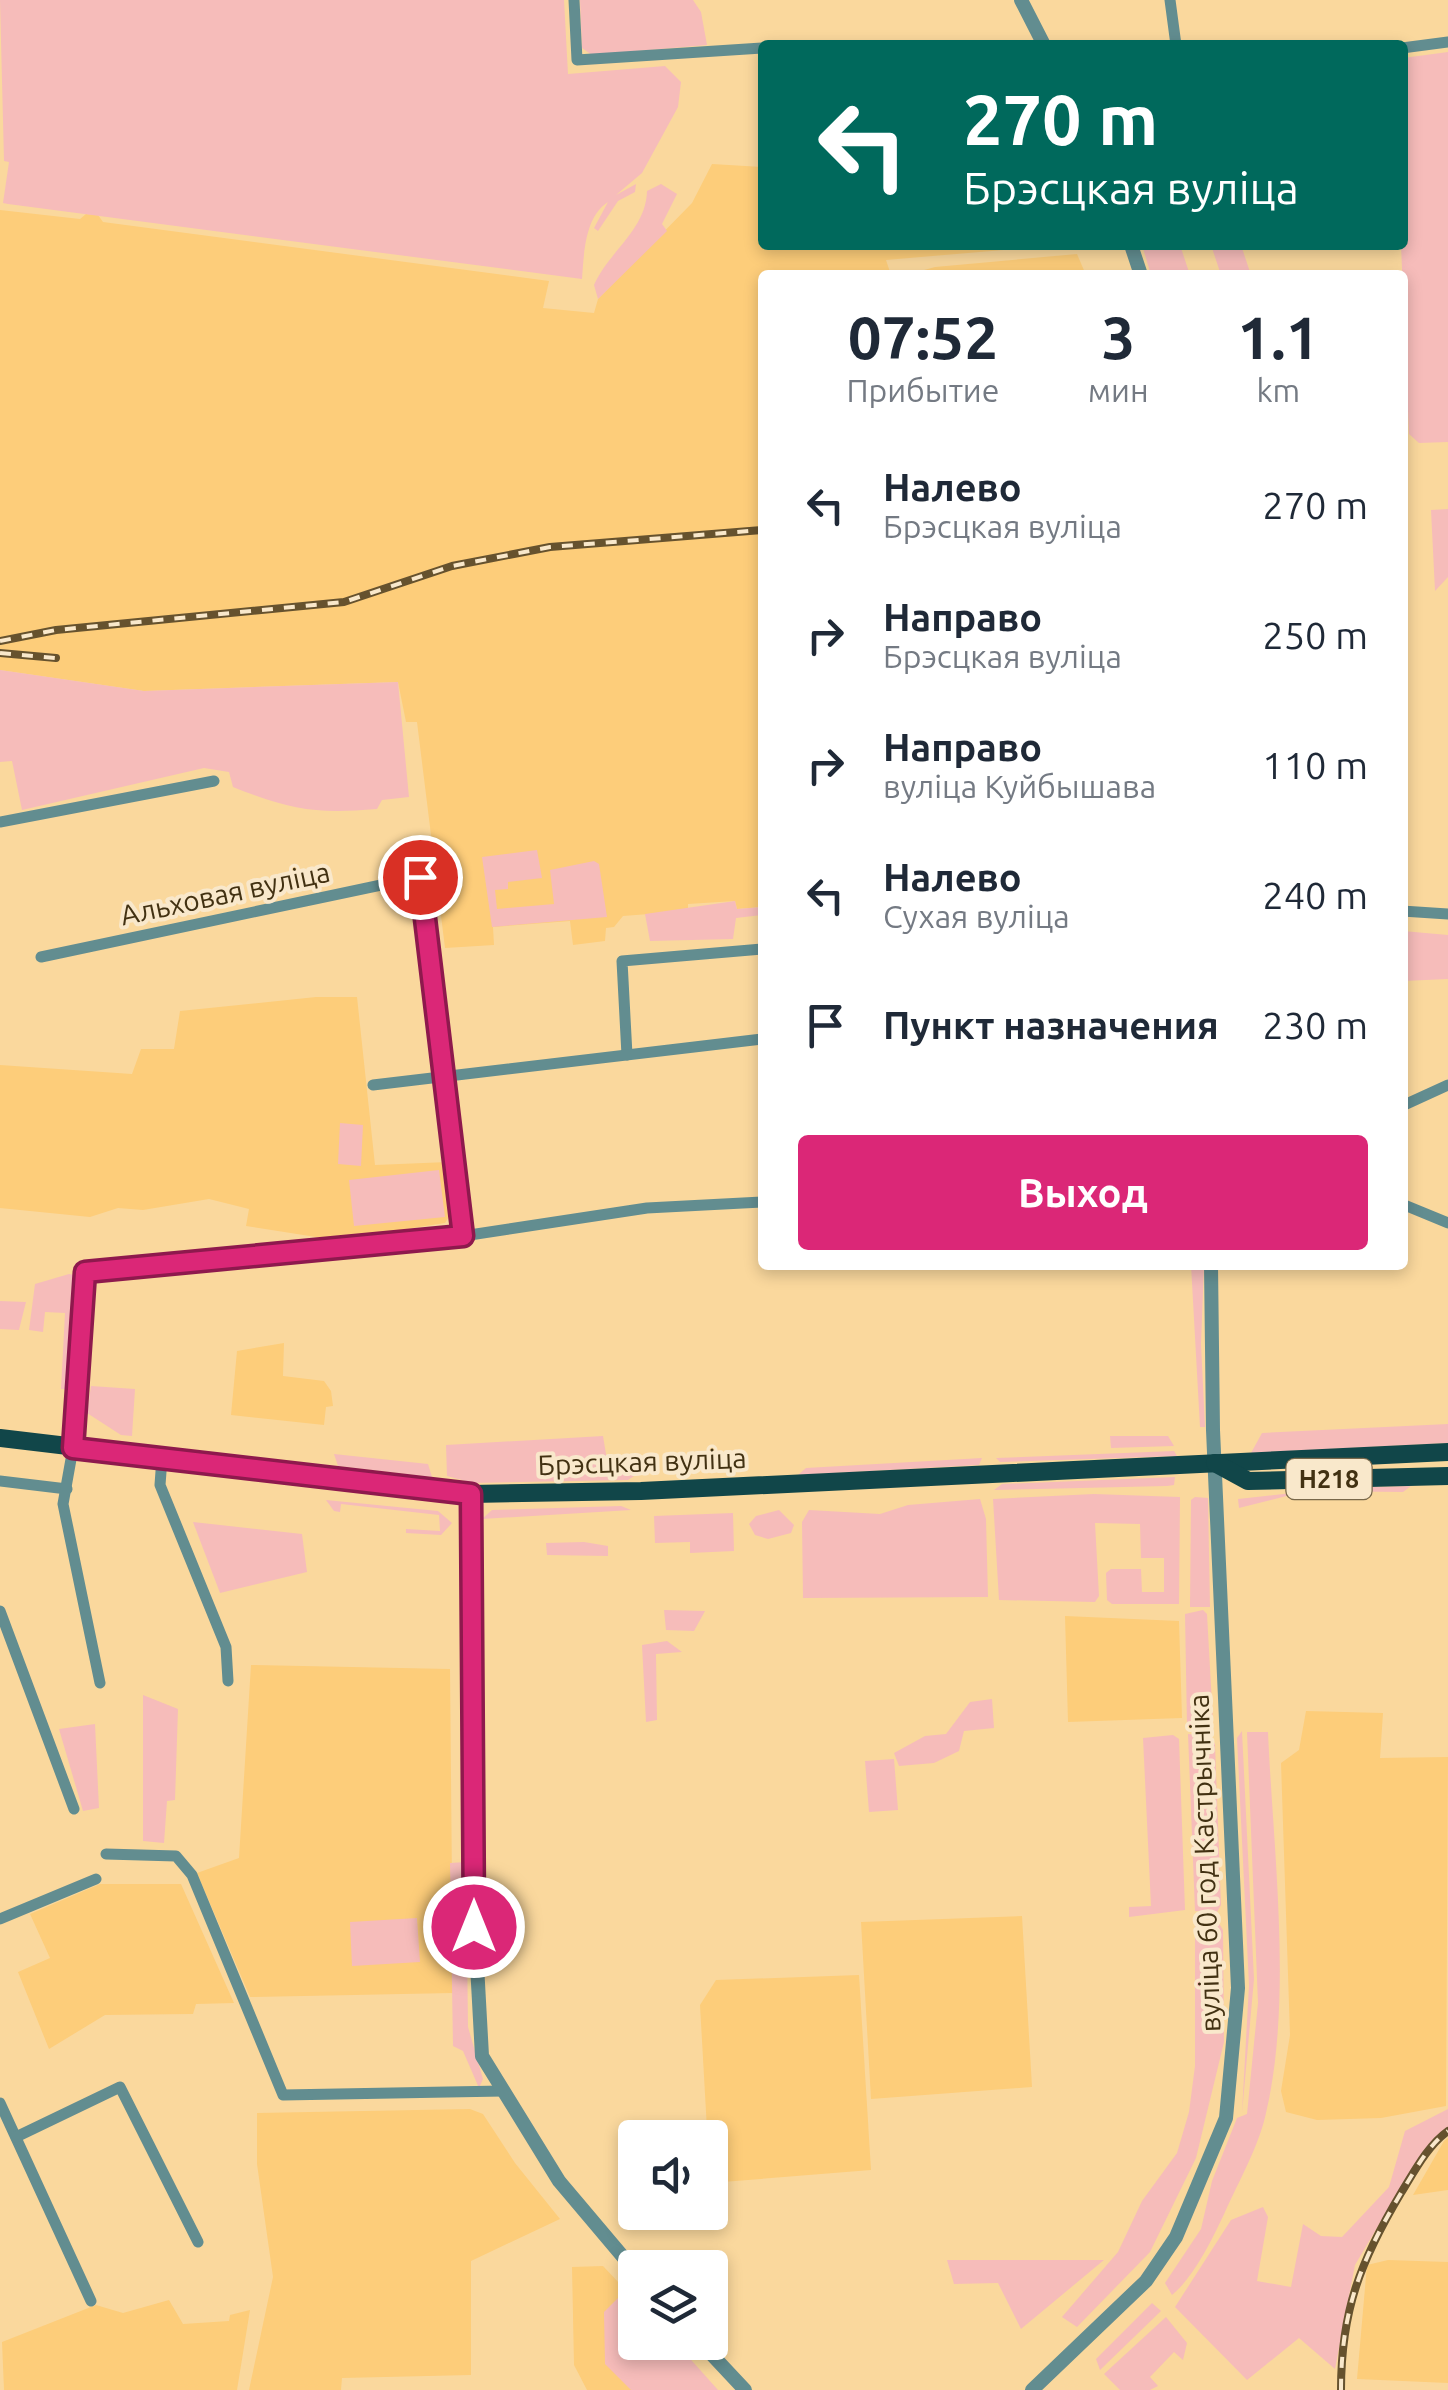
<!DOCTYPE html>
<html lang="ru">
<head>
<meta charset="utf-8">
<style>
  body { margin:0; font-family:Ubuntu,sans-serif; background:#f6f6f7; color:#1f2937; height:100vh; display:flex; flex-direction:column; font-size:38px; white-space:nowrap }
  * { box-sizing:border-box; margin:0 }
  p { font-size:32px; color:#747a83 }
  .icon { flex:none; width:55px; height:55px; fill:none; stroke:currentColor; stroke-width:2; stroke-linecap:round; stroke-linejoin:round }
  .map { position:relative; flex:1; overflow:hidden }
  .details { position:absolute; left:758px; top:270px; width:650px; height:1000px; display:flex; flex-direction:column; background:#fff; border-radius:10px; box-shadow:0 5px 15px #0003 }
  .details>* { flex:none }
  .banner { position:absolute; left:758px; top:40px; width:650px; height:210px; border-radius:10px; box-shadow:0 5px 15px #0003; background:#00695c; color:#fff; overflow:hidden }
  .tools { position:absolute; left:618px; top:2120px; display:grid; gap:20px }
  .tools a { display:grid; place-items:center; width:110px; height:110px; border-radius:10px; background:#fff; box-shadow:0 5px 15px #0003; font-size:50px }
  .pin { position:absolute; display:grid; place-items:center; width:85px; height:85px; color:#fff; margin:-42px; border:5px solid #fff; border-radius:50%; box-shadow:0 2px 10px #0007 }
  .me { position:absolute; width:110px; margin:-55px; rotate:0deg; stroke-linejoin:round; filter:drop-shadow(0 0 8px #0008) }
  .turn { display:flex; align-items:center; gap:35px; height:210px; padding:0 40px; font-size:45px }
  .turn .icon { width:130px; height:130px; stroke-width:2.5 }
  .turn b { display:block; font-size:70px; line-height:85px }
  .eta { display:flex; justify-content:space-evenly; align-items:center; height:170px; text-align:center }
  .eta b { font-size:60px; font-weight:700; line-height:70px }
  .cta { display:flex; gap:20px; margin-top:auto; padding:20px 40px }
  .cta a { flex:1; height:115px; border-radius:10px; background:#db2777; color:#fff; font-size:40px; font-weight:700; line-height:115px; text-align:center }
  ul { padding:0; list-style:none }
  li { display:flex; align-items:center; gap:30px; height:130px; padding:0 40px }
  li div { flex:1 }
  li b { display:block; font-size:38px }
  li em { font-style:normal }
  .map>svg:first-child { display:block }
</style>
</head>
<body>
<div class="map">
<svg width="1448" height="2390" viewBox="0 0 1448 2390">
  <rect width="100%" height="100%" fill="#fad89d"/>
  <!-- built -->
  <g fill="#fdcd7a">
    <path d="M 712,164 L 762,167 L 762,245 L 1061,245 L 886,260 L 891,275 L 762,275 L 762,907 L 737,909 L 735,901 L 688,904 L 688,911 L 623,916 L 614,927 L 606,928 L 605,941 L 573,945 L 570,921 L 493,927 L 494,945 L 445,948 L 417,722 L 406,722 L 398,682 L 144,691 L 0,670 L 0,210 L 80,219 L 86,214 L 98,215 L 103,222 L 549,281 L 543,308 L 594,313 L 598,299 L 692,203 Z"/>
    <path d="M 1077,254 L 1086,275 L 906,275 L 935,267 Z"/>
    <path d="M 316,997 L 357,997 L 375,1165 L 448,1162 L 452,1212 L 445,1223 L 335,1240 L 246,1226 L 249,1209 L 209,1199 L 143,1210 L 118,1208 L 90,1217 L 0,1208 L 0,1065 L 132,1074 L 141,1049 L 174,1049 L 180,1011 Z"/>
    <path d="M 284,1343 L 283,1376 L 324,1381 L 331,1391 L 333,1406 L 326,1407 L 324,1425 L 231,1415 L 237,1351 Z"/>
    <path d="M 1065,1616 L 1179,1621 L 1182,1718 L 1068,1722 Z"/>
    <path d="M 251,1665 L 450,1669 L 453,1993 L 250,1997 L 197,1873 L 239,1858 Z"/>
    <path d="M 1306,1711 L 1383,1713 L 1380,1758 L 1448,1757 L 1446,2106 L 1381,2118 L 1317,2120 L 1286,2112 L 1281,2091 L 1290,2035 L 1281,1763 L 1299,1750 Z"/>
    <path d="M 100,1884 L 181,1884 L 234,2003 L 196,2004 L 193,2014 L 105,2015 L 49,2049 L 18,1972 L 50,1958 L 30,1914 Z"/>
    <path d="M 1022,1916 L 1032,2087 L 871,2099 L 861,1922 Z"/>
    <path d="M 859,1975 L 871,2170 L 710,2183 L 700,2005 L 716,1980 Z"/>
    <path d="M 470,2109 L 483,2114 L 515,2163 L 560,2219 L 471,2261 L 471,2375 L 342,2378 L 341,2390 L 249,2390 L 273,2277 L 257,2164 L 257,2113 Z"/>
    <path d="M 1448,2138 L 1448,2190 L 1413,2195 L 1444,2141 Z"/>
    <path d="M 1388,2260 L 1448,2262 L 1448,2383 L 1357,2379 L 1367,2265 Z"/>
    <path d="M 603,2266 L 635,2300 L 635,2342 L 717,2390 L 587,2390 L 574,2365 L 572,2267 Z"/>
    <path d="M 169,2300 L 183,2324 L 229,2321 L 230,2315 L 250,2310 L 237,2390 L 4,2390 L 2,2342 L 96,2305 L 123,2313 Z"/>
  </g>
  <!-- green -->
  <g fill="#f6bcba">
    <path d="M 0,0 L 564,0 L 568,74 L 665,66 L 681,82 L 678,107 L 642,173 L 616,195 L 636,184 L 635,192 L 618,201 L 598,231 L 594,228 L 608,202 C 585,217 584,252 582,279 L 8,204 L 3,203 L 9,162 L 4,161 Z"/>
    <path d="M 580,0 L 693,0 L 701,12 L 707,45 L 592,55 L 582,48 Z"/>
    <path d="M 1448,52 L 1448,442 L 1419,443 L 1409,434 L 1401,245 L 1403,58 Z"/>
    <path d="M 661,184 L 677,194 L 662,224 L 667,231 L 598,299 L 594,285 C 609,251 646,230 647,191 Z"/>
    <path d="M 1142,245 L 1180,245 L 1190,275 L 1151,275 Z"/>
    <path d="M 1211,245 L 1241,245 L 1251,275 L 1221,275 Z"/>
    <path d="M 1448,509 L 1448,577 L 1435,591 L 1431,510 Z"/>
    <path d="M 0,670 L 144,691 L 398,682 L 409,797 L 382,800 L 377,809 C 315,814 291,810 233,787 L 229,772 L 204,768 L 22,810 L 12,761 L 0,762 Z"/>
    <path d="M 537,850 L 542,878 L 508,882 L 508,889 L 495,890 L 497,909 L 554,904 L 550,870 L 594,861 L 599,864 L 607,917 L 492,927 L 482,857 Z"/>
    <path d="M 735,901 L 737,909 L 762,907 L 762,915 L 736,918 L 733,939 L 650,941 L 645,914 Z"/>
    <path d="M 1403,931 L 1448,935 L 1448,979 L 1403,981 Z"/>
    <path d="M 340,1123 L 363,1125 L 361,1166 L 338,1164 Z"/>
    <path d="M 439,1170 L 445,1217 L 354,1226 L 349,1180 Z"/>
    <path d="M 1191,1265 L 1204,1265 L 1201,1344 L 1205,1427 L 1200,1427 Z"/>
    <path d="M 69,1274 L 80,1276 L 72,1390 L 61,1389 L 65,1313 L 45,1312 L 43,1332 L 29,1330 L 35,1284 Z"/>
    <path d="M 0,1301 L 26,1302 L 19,1330 L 0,1329 Z"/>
    <path d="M 91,1386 L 135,1389 L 132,1436 L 121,1435 L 87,1413 Z"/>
    <path d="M 1448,1424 L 1448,1443 L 1251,1453 L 1262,1433 Z"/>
    <path d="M 603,1436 L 607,1460 L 637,1461 L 637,1474 L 628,1480 L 473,1483 L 447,1476 L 446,1445 Z"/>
    <path d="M 1110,1436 L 1168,1436 L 1174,1446 L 1111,1448 Z"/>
    <path d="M 1174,1451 L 1177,1456 L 1000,1462 L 996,1458 Z"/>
    <path d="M 334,1454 L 428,1464 L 432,1477 L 338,1466 Z"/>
    <path d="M 982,1458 L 979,1465 L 798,1475 L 806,1468 Z"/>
    <path d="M 1175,1477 L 1174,1485 L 1167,1486 L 994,1490 L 1002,1484 Z"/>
    <path d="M 1411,1486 L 1403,1492 L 1306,1491 L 1239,1508 L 1238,1499 L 1337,1488 Z"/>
    <path d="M 1094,1494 L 1180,1497 L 1179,1604 L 1112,1604 L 1107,1600 L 1106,1573 L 1111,1569 L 1141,1569 L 1142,1592 L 1164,1592 L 1164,1558 L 1141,1558 L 1140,1524 L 1095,1523 L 1099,1596 L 1095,1602 L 999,1600 L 993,1499 Z"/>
    <path d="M 1195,1497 L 1208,1498 L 1210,1607 L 1190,1607 L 1191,1500 Z"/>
    <path d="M 980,1499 L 986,1519 L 988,1597 L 803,1598 L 802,1522 L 809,1510 L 880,1514 L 908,1505 Z"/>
    <path d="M 326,1500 L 438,1511 L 452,1523 L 441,1535 L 406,1533 L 406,1529 L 440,1531 L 439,1515 L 341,1504 L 340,1512 L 334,1511 Z"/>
    <path d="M 621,1506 L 631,1510 L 482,1519 L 492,1510 Z"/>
    <path d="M 779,1510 L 794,1525 L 791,1533 L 768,1539 L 755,1535 L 749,1524 L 756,1516 Z"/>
    <path d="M 733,1513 L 734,1551 L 690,1553 L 690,1542 L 655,1543 L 654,1516 Z"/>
    <path d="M 193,1522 L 302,1534 L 307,1572 L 220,1593 Z"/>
    <path d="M 584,1542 L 608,1546 L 608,1556 L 547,1555 L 546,1543 Z"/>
    <path d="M 664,1610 L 705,1611 L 694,1631 L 666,1630 Z"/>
    <path d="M 1203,1610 L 1207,1614 L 1213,1722 L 1187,1726 L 1185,1614 Z"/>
    <path d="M 667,1641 L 682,1652 L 656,1654 L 657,1720 L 646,1722 L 642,1645 Z"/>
    <path d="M 143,1695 L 178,1709 L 175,1800 L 167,1801 L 164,1843 L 143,1841 Z"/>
    <path d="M 992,1699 L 994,1728 L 964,1731 L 959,1751 L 934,1763 L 899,1766 L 894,1753 L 925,1736 L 946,1734 L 970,1702 Z"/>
    <path d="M 95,1724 L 99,1808 L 83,1811 L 59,1729 Z"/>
    <path d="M 1242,1731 L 1254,1979 L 1242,2113 L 1249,1985 L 1237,1738 Z"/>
    <path d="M 1247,1732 L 1268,1732 C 1273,1850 1293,1998 1266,2113 C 1259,2146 1239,2181 1225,2212 C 1213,2238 1194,2277 1172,2295 L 1165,2283 L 1201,2229 L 1212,2181 L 1237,2118 L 1247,2114 L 1258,2003 Z"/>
    <path d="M 1188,1734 L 1210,1736 L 1215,1744 L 1221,1905 L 1217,1912 L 1195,1911 Z"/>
    <path d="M 1173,1735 L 1179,1739 L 1185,1910 L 1129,1917 L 1129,1907 L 1151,1906 L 1143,1738 Z"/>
    <path d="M 894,1759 L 898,1810 L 869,1812 L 865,1761 Z"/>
    <path d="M 466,1862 L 468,2027 L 483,2079 L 479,2088 L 463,2051 L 453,2046 L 450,1863 Z"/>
    <path d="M 417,1918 L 420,1962 L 352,1966 L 350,1922 Z"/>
    <path d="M 1195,1922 L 1218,1922 L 1223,1930 L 1224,2042 L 1196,2158 L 1150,2252 L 1077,2327 L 1062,2317 L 1118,2252 L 1142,2201 L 1177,2153 L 1189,2112 L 1195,2066 Z"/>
    <path d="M 1448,2109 L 1448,2127 L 1410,2172 L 1355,2265 L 1335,2369 L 1299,2338 L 1247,2380 L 1175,2307 L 1231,2220 L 1263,2207 L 1268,2217 L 1257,2281 L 1291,2287 L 1303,2224 L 1321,2236 L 1342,2237 L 1389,2187 L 1405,2131 Z"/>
    <path d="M 947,2260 L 1104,2260 L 1021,2329 L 998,2283 L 954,2284 Z"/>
    <path d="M 628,2288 L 635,2296 L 635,2342 L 676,2343 L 718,2390 L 631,2390 L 605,2364 L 604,2312 Z"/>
    <path d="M 1152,2303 L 1161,2311 L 1100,2370 L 1096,2359 Z"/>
    <path d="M 1166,2317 L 1187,2343 L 1183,2360 L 1174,2352 L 1150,2377 L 1158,2386 L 1150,2390 L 1120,2390 L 1104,2374 Z"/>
  </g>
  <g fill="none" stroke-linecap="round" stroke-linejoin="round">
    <!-- minor -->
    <g stroke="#628d90" stroke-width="11">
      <path d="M 574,0 L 577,60 L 762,48"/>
      <path d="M 1170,0 L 1176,45"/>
      <path d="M 1402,48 L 1448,42"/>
      <path d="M 0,822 L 214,781"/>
      <path d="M 1402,911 L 1448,914"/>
      <path d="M 41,957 L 419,877 L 463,1236"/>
      <path d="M 627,1055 L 622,961 L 762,949"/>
      <path d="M 373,1085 L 762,1039"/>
      <path d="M 1402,1106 L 1448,1085"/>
      <path d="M 1402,1204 L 1448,1223"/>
      <path d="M 162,1458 L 160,1485 L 226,1647 L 228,1681"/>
      <path d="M 0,1481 L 67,1489"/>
      <path d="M 0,1611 L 74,1809"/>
      <path d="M 100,1683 L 63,1504 L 73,1448 L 85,1272 L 463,1236 L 647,1208 L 762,1202"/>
      <path d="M 106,1854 L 176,1856 L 192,1875 L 283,2095 L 503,2091"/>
      <path d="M 0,1919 L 96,1879"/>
      <path d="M 0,2103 L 91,2301"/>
      <path d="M 16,2137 L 120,2087 L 198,2242"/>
    </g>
    <!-- tertiary -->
    <g stroke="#628d90" stroke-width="14">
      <path d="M 1021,0 L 1044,45"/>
      <path d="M 1131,245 L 1141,275"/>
      <path d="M 471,1494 L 473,1892 L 482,2056 L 559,2181 L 635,2271"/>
      <path d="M 700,2342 L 745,2390"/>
      <path d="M 1032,2390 L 1146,2281 L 1176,2237 L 1226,2118 L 1238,1988 L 1213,1430 L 1211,1265"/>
    </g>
    <!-- primary -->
    <g stroke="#114649" stroke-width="18">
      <path d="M 0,1438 L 471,1494 L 641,1491 L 1448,1452"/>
      <path d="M 1215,1463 L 1248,1481 L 1448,1476"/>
    </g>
    <defs>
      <g id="rail">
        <path d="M 0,641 L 56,630 L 344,602 L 452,566 L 550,547 L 762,530"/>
        <path d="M 0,653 L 56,658"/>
        <path d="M 1341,2390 C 1341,2310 1361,2260 1401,2193 C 1414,2172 1428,2145 1448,2131"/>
      </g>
    </defs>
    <!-- rail casing -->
    <use href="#rail" stroke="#66522e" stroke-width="8"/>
    <!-- rail -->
    <use href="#rail" stroke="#f9e8cb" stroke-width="4" stroke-dasharray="11" stroke-linecap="butt"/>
  </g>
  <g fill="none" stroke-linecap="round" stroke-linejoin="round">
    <defs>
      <path id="route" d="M 420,877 L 463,1236 L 85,1272 L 73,1448 L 471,1494 L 474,1927"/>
    </defs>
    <!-- route casing -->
    <use href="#route" stroke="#8e194d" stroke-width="25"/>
    <!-- route -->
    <use href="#route" stroke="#db2777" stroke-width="18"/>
  </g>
  <g text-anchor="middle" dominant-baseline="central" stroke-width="8" stroke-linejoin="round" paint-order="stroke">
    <!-- shield labels -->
    <rect fill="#f9e8cb" stroke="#79684a" stroke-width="2.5" x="1286.5" y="1459" width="85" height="40" rx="8"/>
    <g font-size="25" font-weight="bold" fill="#423112">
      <text x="1329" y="1479">Н218</text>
    </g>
    <!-- street labels -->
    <g font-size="28" fill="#423112" stroke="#f9e8cb">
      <text transform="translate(225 893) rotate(-12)">Альховая вуліца</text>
      <text transform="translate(642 1461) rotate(-2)">Брэсцкая вуліца</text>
      <text transform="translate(1204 1863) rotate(-92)">вуліца 60 год Кастрычніка</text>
    </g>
  </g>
</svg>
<div class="tools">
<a><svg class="icon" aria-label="sound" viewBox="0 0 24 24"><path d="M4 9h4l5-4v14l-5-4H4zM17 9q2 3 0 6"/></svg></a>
<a><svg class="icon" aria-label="layers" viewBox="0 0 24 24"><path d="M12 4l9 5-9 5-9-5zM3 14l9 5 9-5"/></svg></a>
</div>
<div class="pin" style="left:420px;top:877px;background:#d93025"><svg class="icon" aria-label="arrive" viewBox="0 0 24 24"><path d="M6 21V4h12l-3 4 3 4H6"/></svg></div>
<svg class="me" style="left:474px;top:1927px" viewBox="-20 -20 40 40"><circle r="17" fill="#db2777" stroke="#fff" stroke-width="3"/><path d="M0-11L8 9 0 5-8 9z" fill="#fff"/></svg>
<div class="banner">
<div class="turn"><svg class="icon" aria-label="left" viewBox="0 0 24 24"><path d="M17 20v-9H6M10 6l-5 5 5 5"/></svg><div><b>270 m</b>Брэсцкая вуліца</div></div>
</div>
<section class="details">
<div class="eta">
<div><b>07:52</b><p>Прибытие</p></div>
<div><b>3</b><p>мин</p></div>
<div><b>1.1</b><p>km</p></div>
</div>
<ul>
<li><svg class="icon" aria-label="left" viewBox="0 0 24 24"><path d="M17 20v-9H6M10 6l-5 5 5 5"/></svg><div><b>Налево</b><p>Брэсцкая вуліца</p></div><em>270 m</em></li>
<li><svg class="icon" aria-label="right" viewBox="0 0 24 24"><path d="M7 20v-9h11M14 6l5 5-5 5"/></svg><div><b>Направо</b><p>Брэсцкая вуліца</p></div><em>250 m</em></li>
<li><svg class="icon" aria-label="right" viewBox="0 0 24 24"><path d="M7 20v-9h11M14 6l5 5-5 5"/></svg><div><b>Направо</b><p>вуліца Куйбышава</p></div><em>110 m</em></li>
<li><svg class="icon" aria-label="left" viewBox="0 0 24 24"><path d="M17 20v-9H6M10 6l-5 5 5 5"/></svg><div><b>Налево</b><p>Сухая вуліца</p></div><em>240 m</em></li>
<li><svg class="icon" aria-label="arrive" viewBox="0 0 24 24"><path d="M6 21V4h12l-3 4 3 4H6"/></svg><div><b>Пункт назначения</b></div><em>230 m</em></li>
</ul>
<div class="cta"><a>Выход</a></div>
</section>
</div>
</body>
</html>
